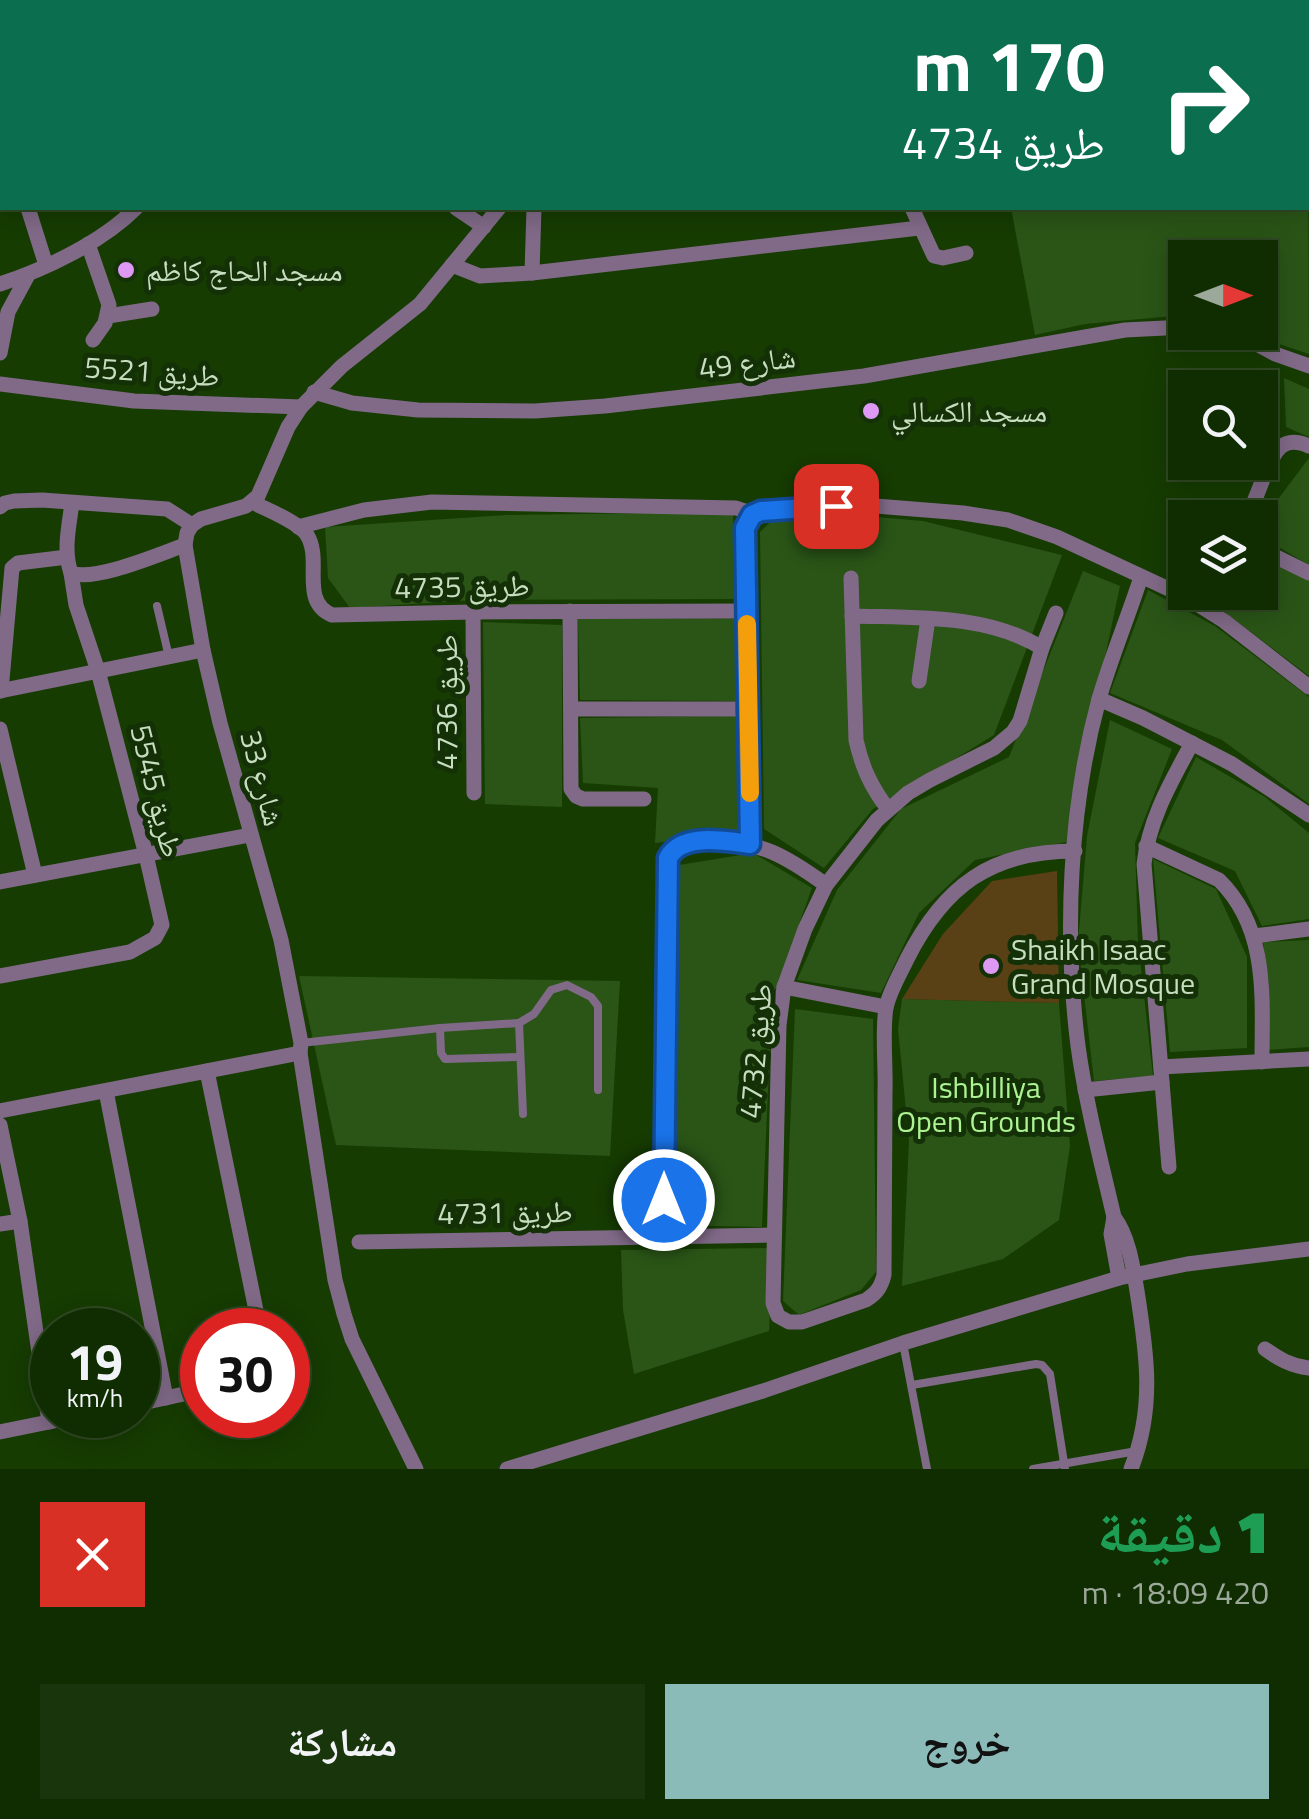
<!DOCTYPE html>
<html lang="ar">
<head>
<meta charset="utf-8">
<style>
  body { margin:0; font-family:"Titillium Web","Noto Naskh Arabic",sans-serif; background:#19350c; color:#f1f3f6; direction:rtl; height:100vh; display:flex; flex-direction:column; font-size:38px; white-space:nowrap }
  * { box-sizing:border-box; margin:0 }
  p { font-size:32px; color:#9ca899 }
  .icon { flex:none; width:55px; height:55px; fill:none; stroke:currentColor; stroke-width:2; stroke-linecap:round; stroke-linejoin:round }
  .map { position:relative; height:1469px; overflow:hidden; direction:ltr }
  .details { display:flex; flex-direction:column; background:#102d02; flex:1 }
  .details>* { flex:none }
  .guide { position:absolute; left:0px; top:0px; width:1310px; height:210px; box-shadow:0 5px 25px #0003,0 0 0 2px #304924; direction:rtl; background:#0b6e4f; color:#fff; overflow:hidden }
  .needle { width:65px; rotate:90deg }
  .fabs { position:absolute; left:1168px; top:240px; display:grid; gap:20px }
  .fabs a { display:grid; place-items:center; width:110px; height:110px; border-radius:0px; background:#102d02; box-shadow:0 5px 25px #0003,0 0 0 2px #304924; font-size:50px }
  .speed { position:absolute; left:30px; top:1308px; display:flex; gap:20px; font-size:50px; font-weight:700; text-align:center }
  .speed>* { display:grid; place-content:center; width:130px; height:130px; border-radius:50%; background:#102d02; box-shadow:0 5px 25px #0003,0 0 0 2px #304924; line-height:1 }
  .speed small { font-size:25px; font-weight:400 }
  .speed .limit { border:15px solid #d22; background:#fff; color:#111 }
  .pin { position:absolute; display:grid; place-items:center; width:85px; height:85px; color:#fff; margin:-42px; border-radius:20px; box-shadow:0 5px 15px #0006 }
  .me { position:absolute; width:110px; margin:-55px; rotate:0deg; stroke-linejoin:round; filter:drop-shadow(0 0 8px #0008) }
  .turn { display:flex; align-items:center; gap:35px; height:210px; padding:0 40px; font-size:45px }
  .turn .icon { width:130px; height:130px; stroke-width:2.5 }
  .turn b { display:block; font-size:70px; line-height:85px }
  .round { display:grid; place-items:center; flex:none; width:105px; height:105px; border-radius:0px; background:#19350c }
  .summary { display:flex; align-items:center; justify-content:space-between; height:170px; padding:0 40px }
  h1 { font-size:60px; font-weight:800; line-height:75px; color:#1e9e55 }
  .action { display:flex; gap:20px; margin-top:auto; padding:20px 40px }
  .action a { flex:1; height:115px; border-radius:0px; background:#8bbbb9; color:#111; font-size:40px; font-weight:800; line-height:115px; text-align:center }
  .action a+a { background:#19350c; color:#f1f3f6 }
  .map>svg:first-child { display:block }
</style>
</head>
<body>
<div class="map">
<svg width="1309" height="1469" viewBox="0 0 1309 1469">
  <rect width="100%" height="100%" fill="#163c02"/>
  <!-- green -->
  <g fill="#2a5517">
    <path d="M 1308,133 L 1309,354 L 1273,342 L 1256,333 L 1260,332 L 1260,258 L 1185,258 L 1185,315 L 1085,324 L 1035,335 L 1011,208 L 1308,208 Z"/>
    <path d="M 1284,378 L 1309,389 L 1309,437 L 1286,427 Z"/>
    <path d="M 1309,458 L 1309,565 L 1260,536 L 1260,523 Z"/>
    <path d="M 784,509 L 923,521 L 1062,555 L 994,735 L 873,809 L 824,868 L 764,829 L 760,532 Z"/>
    <path d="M 733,512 L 736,599 L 475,600 L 350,608 L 328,578 L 325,527 L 507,515 Z"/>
    <path d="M 1260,556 L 1309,576 L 1309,676 L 1215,605 L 1221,593 L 1260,592 Z"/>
    <path d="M 1083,571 L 1120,586 L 1066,842 L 975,860 L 919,913 L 881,993 L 797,980 L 837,890 L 901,809 L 1009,757 Z"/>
    <path d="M 1148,590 L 1215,626 L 1309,697 L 1309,804 L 1222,740 L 1110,693 Z"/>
    <path d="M 578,619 L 740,619 L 741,701 L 580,700 Z"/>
    <path d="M 483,622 L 562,625 L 562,807 L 485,804 Z"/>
    <path d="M 749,716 L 742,834 L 655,843 L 658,788 L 583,783 L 580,718 Z"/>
    <path d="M 1110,720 L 1172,749 L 1135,843 L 1138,942 L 1153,1076 L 1094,1081 L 1078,942 L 1087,836 Z"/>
    <path d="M 1196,757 L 1265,797 L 1309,833 L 1309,919 L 1262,926 L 1235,871 L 1158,838 Z"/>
    <path d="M 753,853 L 812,888 L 772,999 L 762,1227 L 672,1225 L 679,865 Z"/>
    <path d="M 1153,859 L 1216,889 L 1247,957 L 1247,1048 L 1170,1052 Z"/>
    <path d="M 1309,940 L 1309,1047 L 1268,1050 L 1269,984 L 1263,942 Z"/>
    <path d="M 299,976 L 620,981 L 610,1156 L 336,1145 Z"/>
    <path d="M 902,999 L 1059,1003 L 1070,1146 L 1059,1220 L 1003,1259 L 902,1286 L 909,1141 L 898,1029 Z"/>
    <path d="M 795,1009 L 873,1019 L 876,1272 L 861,1290 L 799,1315 L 783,1301 Z"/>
    <path d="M 773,1248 L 769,1331 L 634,1374 L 623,1310 L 621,1250 Z"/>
  </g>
  <!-- building -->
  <path fill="#5a4115" d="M 1057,871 L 1059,1003 L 902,999 L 943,934 L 992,881 Z"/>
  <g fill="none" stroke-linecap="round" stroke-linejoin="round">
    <!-- lane -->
    <g stroke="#816a88" stroke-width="8">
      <path d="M 157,606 L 169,657"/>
      <path d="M 519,1023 L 523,1114"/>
      <path d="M 440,1028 L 441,1053 L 445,1059 L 520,1057"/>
      <path d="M 301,1043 L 440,1028 L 519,1023 L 534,1014 L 551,990 L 567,985 L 591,997 L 598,1006 L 598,1090"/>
      <path d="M 903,1343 L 927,1469"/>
      <path d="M 912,1385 L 1036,1364 L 1042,1365 L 1050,1374 L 1065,1469"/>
      <path d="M 1033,1469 L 1137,1451"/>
    </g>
    <!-- street -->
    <g stroke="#816a88" stroke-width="15">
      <path d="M 111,0 L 112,2"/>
      <path d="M 442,2 L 442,0"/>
      <path d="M 456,2 L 459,0"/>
      <path d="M 0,126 L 2,132"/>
      <path d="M 0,188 L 2,187"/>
      <path d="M 28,208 L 46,265"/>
      <path d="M 456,208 L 484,227"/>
      <path d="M 912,208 L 934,256 L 943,258 L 966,253"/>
      <path d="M 88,244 L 109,305 L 105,323 L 93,340"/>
      <path d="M 452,265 L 480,276 L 532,273 L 919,228"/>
      <path d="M 532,273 L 534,208"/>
      <path d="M 0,284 C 46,269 102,242 136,208"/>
      <path d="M 108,316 L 152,309"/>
      <path d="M 1230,332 L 1242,336 L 1275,354 L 1309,366"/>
      <path d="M 0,353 L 8,312 L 28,275"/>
      <path d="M 0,384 L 134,401 L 301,407"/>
      <path d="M 314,392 L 352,403 L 418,410 L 535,411 L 605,406 L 864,376 L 1125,330 L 1185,327"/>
      <path d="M 252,502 C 267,510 299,522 307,535 C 323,560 299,601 332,615 L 473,612 L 747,611"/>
      <path d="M 72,503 C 69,526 63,551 71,573 C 95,582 159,554 185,545"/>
      <path d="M 0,507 L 5,503 L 14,501 L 42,500 L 167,509 L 192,525"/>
      <path d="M 1247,518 C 1253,505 1258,492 1263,479 C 1273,456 1279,433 1309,446"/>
      <path d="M 298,527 L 364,510 L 432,502 L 736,508 L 754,514"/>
      <path d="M 1260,549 L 1309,573"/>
      <path d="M 851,578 L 856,740 C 862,767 871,787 888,809"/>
      <path d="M 570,611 L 571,789 L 576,796 L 583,799 L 644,799"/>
      <path d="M 473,612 L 474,793"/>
      <path d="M 1056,613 L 1042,648 L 1020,721 L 1013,732 L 994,748 L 930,780 L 908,793 L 877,820 L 826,885 L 805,929 L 784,987 L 779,1025 L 773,1303 L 778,1316 L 789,1322 L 802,1322 L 866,1300 C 877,1293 881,1287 884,1275 C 884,1214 885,1153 885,1092 C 886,1069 882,1030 886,1008 C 889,992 900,974 907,959 C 944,886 991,851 1075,851"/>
      <path d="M 852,616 C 915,618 987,614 1042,648"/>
      <path d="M 919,681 L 928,619"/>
      <path d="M 0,691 L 203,650"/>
      <path d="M 1,691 L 12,568 L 18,563 L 67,557"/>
      <path d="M 1099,699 L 1143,718 L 1232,764 L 1309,815"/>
      <path d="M 572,709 L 749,709"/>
      <path d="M 0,729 L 35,875"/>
      <path d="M 751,844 L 745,528 L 752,515 L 757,512 L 863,505 L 963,513 L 1008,520 L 1057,537 L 1186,597 L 1224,621 L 1309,687"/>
      <path d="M 1146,846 L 1219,880 C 1269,929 1262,998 1262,1062"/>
      <path d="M 0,882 L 250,835"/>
      <path d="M 1254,936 L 1309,929"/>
      <path d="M 0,976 L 130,952 L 155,938 L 162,925 L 146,855 L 98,671 L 76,605 L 71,573"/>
      <path d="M 784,987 L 886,1007"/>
      <path d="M 1161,1067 L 1309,1059"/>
      <path d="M 207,1071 L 260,1330"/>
      <path d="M 1085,1090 L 1162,1082"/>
      <path d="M 106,1091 L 166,1398"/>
      <path d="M 0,1111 L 300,1053"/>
      <path d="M 0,1125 L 20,1221 L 49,1422"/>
      <path d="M 1169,1167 L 1144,864 C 1149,819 1171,782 1192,743"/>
      <path d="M 1114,1217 L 1111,1234 L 1119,1278"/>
      <path d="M 0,1224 L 20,1221"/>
      <path d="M 663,1237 L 668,859 C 677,842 691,842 709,841 C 759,840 786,856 826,885"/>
      <path d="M 359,1242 L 773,1235"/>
      <path d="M 1265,1349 C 1279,1359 1291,1366 1309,1368"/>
      <path d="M 138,1404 L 202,1390"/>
      <path d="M 0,1432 L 83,1415"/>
      <path d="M 416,1469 L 352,1339 L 344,1314 L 335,1280 L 300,1053 L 301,1043 L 281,940 L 220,723 L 203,650 L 185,545 L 187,533 L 192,525 L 201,519 L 246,506 L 258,496 L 288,427 L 301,407 L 342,366 L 420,304 L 499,208"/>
      <path d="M 507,1469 L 763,1391 L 903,1343 L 1119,1278 L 1187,1264 L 1309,1249"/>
      <path d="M 1131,1469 C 1155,1408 1147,1354 1137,1291 C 1133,1267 1129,1237 1114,1217 C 1101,1161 1086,1104 1078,1046 C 1064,934 1069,809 1099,699 C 1111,658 1128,617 1141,577"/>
    </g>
    <!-- highway -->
    <g stroke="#e7bcf6" stroke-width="28">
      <path d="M 1145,0 L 1150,2"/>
      <path d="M 1240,0 L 1245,2"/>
      <path d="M 1308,32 L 1309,33"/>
      <path d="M 1308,82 L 1309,83"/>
    </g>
  </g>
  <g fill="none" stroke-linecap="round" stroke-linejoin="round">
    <defs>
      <path id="route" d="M 664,1200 L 668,858 C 682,832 725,841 750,844 L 745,528 L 752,515 L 761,511 L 836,506"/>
    </defs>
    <!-- route casing -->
    <use href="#route" stroke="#114b97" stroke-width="25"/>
    <!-- route -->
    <use href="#route" stroke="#1a73e8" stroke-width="18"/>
    <!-- slow -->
    <path stroke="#f59e0b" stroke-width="18" d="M 747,624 L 750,793"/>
  </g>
  <!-- markers -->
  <g fill="#dd99f3" stroke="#133006" stroke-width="4">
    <circle cx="126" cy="270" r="10"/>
    <circle cx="871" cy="411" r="10"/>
    <circle cx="991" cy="966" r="10"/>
  </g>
  <g text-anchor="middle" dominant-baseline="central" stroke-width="10" stroke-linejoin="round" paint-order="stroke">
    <!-- poi labels -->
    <g font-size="30" fill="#c7ddbf" stroke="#133006" text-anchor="start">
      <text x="146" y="270">مسجد الحاج كاظم</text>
      <text x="891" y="411">مسجد الكسالي</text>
      <text x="1011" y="949">Shaikh Isaac<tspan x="1011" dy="34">Grand Mosque</tspan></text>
    </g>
    <!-- street labels -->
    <g font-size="30" fill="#c7ddbf" stroke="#133006">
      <text transform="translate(747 362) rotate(-7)">شارع 49</text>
      <text transform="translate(152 371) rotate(4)">طريق 5521</text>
      <text transform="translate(462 586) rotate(-1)">طريق 4735</text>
      <text transform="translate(446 702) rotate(-90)">طريق 4736</text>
      <text transform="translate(263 778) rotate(75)">شارع 33</text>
      <text transform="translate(157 791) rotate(76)">طريق 5545</text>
      <text transform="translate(755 1051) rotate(-85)">طريق 4732</text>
      <text transform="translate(505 1212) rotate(-1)">طريق 4731</text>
    </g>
    <!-- park labels -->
    <g font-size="30" fill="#adf393" stroke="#133006">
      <text x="986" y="1087">Ishbilliya<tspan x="986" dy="34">Open Grounds</tspan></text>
    </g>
  </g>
</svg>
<div class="fabs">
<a><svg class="needle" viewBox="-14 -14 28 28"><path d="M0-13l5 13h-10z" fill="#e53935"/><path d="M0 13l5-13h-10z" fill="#9ca899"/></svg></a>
<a><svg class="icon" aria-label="search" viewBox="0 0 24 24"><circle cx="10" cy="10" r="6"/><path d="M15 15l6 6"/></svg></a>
<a><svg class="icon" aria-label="layers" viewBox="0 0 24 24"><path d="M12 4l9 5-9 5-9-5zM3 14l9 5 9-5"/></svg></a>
</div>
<div class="speed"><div>19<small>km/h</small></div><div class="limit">30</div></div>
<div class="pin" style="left:836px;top:506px;background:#d93025"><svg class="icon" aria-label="arrive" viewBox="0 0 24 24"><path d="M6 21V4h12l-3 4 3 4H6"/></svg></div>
<svg class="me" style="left:664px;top:1200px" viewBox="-20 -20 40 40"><circle r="17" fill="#1a73e8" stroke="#fff" stroke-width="3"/><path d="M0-11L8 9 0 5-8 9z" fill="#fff"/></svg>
<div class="guide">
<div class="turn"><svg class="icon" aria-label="right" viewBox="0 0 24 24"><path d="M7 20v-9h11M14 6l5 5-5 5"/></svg><div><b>170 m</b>طريق 4734</div></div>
</div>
</div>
<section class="details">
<div class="summary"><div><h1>1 دقيقة</h1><p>420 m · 18:09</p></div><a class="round" style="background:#d93025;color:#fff"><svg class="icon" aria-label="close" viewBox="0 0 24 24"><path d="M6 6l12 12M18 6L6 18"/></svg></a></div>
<div class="action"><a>خروج</a><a>مشاركة</a></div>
</section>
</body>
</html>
